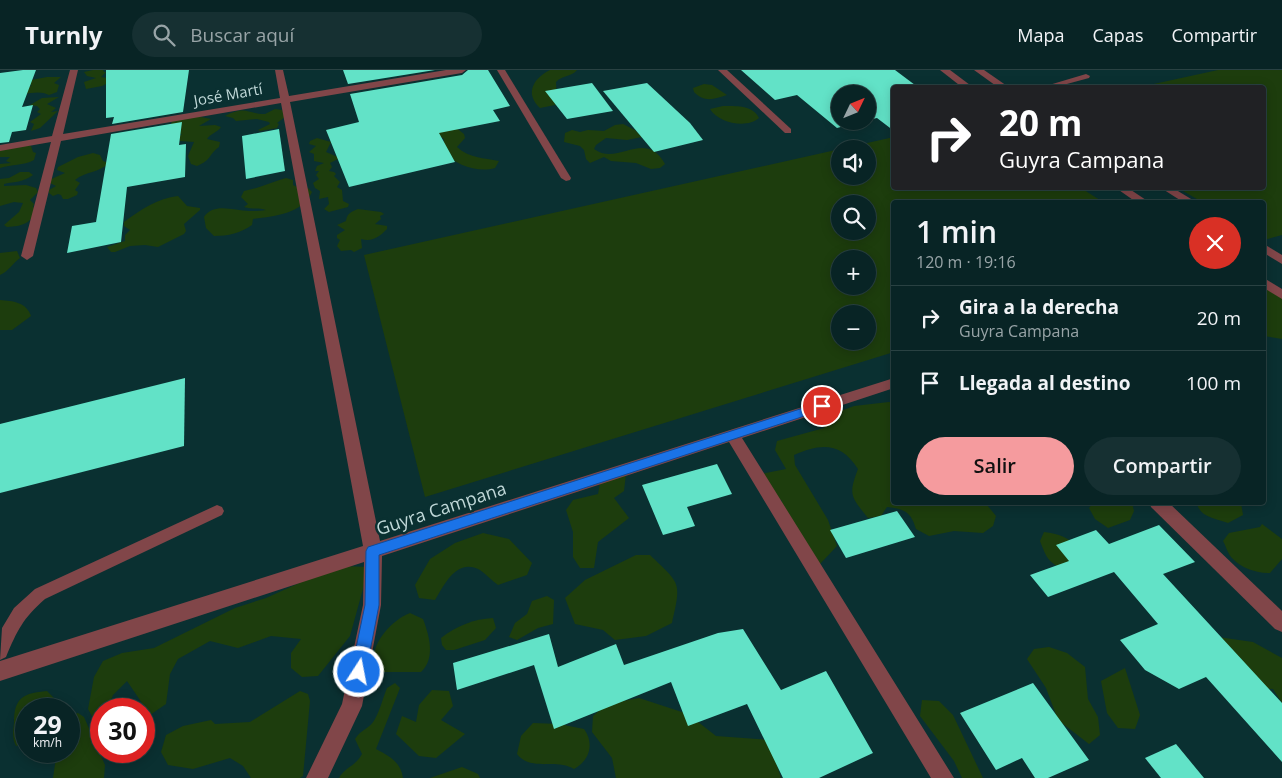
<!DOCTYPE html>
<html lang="es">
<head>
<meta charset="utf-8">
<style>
  body { margin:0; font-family:"Open Sans",sans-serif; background:#163032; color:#f1f3f6; height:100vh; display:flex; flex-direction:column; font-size:19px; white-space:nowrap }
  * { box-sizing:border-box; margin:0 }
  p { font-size:16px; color:#98a4a7 }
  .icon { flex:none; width:28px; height:28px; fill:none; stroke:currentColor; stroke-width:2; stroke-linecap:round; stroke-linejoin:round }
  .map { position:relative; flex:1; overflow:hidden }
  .sheet { position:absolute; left:891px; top:130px; width:375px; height:305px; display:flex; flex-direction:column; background:#082425; border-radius:5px; box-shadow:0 2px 12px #0003,0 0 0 1px #294142 }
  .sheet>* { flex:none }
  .top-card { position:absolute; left:891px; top:15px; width:375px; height:105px; border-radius:5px; box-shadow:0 2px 12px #0003,0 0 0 1px #294142; background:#202124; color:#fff; overflow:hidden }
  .needle { width:32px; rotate:47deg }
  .buttons { position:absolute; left:831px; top:15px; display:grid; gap:10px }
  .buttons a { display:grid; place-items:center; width:45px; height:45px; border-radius:50%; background:#082425; box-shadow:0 2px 12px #0003,0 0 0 1px #294142; font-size:25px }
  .speed { position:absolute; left:15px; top:628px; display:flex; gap:10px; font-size:25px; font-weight:700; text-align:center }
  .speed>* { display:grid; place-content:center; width:65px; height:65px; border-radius:50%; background:#082425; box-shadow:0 2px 12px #0003,0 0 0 1px #294142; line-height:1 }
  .speed small { font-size:12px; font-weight:400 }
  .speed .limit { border:8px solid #d22; background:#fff; color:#111 }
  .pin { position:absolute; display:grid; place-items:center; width:42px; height:42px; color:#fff; margin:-21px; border:2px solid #fff; border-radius:50%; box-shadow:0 1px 5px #0007 }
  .me { position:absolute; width:55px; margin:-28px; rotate:11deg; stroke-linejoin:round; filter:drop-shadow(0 0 4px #0008) }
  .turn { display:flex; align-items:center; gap:18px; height:105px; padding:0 25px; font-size:22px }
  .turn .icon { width:65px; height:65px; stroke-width:2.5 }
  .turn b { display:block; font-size:35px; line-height:42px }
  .round { display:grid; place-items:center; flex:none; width:52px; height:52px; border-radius:26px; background:#163032 }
  .headline { display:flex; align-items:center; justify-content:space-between; height:85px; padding:0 25px }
  h1 { font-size:30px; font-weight:600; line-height:38px }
  .button { display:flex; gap:10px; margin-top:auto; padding:10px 25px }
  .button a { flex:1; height:58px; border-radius:30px; background:#f59b9e; color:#111; font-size:20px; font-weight:600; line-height:58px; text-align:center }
  .button a+a { background:#163032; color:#f1f3f6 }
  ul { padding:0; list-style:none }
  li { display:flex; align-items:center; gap:15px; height:65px; padding:0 25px; border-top:1px solid #294142 }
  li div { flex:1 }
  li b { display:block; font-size:19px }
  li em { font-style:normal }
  header { display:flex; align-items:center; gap:30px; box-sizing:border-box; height:70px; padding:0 25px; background:#082425; border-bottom:1px solid #294142 }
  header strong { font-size:24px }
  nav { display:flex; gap:28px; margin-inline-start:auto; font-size:18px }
  .search { width:350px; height:45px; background:#163032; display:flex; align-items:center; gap:12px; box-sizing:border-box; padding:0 18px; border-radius:28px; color:#98a4a7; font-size:19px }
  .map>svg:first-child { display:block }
</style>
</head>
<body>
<header>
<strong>Turnly</strong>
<div class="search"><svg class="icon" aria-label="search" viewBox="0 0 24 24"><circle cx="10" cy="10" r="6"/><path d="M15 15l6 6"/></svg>Buscar aquí</div>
<nav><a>Mapa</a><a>Capas</a><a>Compartir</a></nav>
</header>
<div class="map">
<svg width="1282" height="708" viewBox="0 0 1282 708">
  <rect width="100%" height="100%" fill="#0a3031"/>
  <!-- green -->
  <g fill="#1d3d0d" fill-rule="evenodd">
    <path d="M 93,0 L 103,0 L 104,2 L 106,2 L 101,7 L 107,8 L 108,13 L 102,16 L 86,19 L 84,12 L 96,8 L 87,6 L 84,2 Z"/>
    <path d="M 550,0 L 577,0 C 572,7 562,5 556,12 L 557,31 L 555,35 L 540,38 C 524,23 534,8 550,0 Z"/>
    <path d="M 1218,0 L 1282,0 L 1282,165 L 1264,170 L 1264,132 L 1202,132 L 1178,118 L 1264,118 L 1264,18 L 1140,17 Z"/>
    <path d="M 47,7 L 61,7 L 54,13 L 59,15 L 57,22 L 49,25 C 39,19 22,25 11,27 L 25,21 L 32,15 L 25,16 L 31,10 Z"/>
    <path d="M 704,14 L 712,15 L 727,25 C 715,29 704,33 694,22 L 693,18 Z"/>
    <path d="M 59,27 L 47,34 L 56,38 L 51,42 L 58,41 L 40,58 L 31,61 L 34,54 L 30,52 L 41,44 L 37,42 L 40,39 L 37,36 L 30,35 L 42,28 Z"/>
    <path d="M 723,36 C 736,36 753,35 759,48 C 747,59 718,53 710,39 Z"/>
    <path d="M 275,39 L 282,40 L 285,47 L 277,53 L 279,54 L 277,58 L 260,61 L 258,60 L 270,54 L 269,52 L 257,49 L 236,51 L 233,48 L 225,46 C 246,35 247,44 265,44 Z"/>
    <path d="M 191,45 L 211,49 L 199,56 L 215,55 L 221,57 C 217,63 211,63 207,69 L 220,72 L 219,77 C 207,86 213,89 197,96 L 191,94 L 188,86 L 194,72 L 180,71 L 178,67 L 182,64 L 175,64 L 171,53 L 174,49 Z"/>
    <path d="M 623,54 L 635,60 L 642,67 L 627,70 L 606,68 L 596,75 L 594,79 C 618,97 645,58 665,94 L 660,98 L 651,99 L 636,93 L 611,91 L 604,87 L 590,93 L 586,89 L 584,80 L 580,76 L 564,72 L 565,63 L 572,60 L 580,62 L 588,60 L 604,61 L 615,55 Z"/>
    <path d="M 455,57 L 464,64 L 465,68 L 457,77 C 469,88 484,88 499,91 L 495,98 C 478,103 455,95 444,82 L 444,69 L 436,63 Z"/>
    <path d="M 894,67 L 894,118 L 1081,118 L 1103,132 L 894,132 L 894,282 L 425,427 L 364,185 ZM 840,79 L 868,79 L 868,106 L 840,106 ZM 840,134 L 868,134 L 868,161 L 840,161 ZM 840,189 L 868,189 L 868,216 L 840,216 ZM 840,244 L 868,244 L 868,271 L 840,271 Z"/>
    <path d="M 317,68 L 331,72 L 326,82 L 340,88 L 330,93 L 332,97 L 329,101 L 334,102 L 336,104 L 334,106 L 340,112 L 337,117 L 342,120 L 343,131 L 349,134 L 348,137 L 329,142 L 324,139 L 329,134 L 328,127 L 319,129 L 320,121 L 315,118 L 313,113 L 319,109 L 316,105 L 319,101 L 315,101 L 317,96 L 324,93 L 314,91 L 314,84 L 309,82 L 316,76 L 309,74 L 310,71 Z"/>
    <path d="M 24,75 L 31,76 L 33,82 L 36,83 L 34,90 C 23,96 12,94 0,98 L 0,94 L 11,93 L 6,91 L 10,87 L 0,87 L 0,80 Z"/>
    <path d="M 93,83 L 100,85 L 103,91 L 109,93 C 99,103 86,101 75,110 L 80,113 L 75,120 L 78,122 L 77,125 L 68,129 L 63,129 L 61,125 L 58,124 L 53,126 L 49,123 L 49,120 L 56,116 L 48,112 L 49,110 L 65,103 L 57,100 L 58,97 L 78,87 Z"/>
    <path d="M 20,102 L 29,102 L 33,105 C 22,113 16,111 4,114 L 4,116 L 26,115 L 36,118 L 38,122 L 30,130 L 34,134 L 33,137 L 38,139 C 30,154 23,156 7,157 L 4,155 L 19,142 L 23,133 L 14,132 L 0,136 L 0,109 L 9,108 Z"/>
    <path d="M 286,108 L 293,110 L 293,115 L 299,118 L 308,118 L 312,122 C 302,144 275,146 253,149 L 252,155 C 241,163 228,166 214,166 L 206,158 L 204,147 C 214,132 234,141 249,141 C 255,141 260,141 266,140 C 259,137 252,140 244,137 L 248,134 L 241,127 L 244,121 C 260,118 272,112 286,108 Z"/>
    <path d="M 178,126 L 187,136 L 200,138 L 200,140 L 184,154 L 186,161 L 184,164 L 158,177 L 145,175 L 130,176 L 115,182 L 111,182 L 107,177 L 125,171 L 125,165 L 130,160 L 124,156 L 124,152 C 140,140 158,128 178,126 Z"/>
    <path d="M 358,139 L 381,142 L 384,144 L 380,146 L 381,149 L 375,154 L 387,156 L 387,159 C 379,167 373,172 361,169 L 362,178 L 354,182 L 351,180 L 341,181 L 337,176 L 340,170 L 337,168 L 337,165 L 345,160 L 337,155 L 346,151 C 347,143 351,142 358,139 Z"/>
    <path d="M 17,181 L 20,188 C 13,193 8,202 0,205 L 0,183 Z"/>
    <path d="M 1267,215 L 1282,220 L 1282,269 L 1264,266 L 1264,216 Z"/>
    <path d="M 0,230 C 13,231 26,232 31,246 L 12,260 L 0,260 Z"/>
    <path d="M 889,332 L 894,333 L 894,432 L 980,433 L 987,435 L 996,446 L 993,456 L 983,463 L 954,461 L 929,466 L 916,459 C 911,442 905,439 887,437 L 881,446 L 868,448 C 851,427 848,425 858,399 C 841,372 821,373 794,385 L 795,395 L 828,450 L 837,476 L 820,494 L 781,455 L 782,431 L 763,415 L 761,404 L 786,399 L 775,380 L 777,371 L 824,358 L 835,343 L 854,336 Z"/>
    <path d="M 602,403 L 626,404 L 624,421 L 614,428 L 629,448 L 598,472 L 594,498 L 580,498 L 573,487 L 573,462 L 566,440 L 573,430 L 598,424 Z"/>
    <path d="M 1197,432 L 1241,433 L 1243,445 L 1228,453 C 1217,449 1198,447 1197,432 Z"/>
    <path d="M 1093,433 L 1132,433 L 1134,441 L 1130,450 L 1108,458 L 1095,449 L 1089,438 Z"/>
    <path d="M 1262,454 L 1282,469 L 1282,489 L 1270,503 C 1259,504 1241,498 1233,489 C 1228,485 1226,476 1223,471 L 1229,463 L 1260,457 Z"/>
    <path d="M 1044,462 C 1058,464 1070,467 1079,479 L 1065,500 C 1048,492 1047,489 1040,471 Z"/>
    <path d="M 483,463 L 509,469 L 532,493 L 527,505 L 498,515 C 492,511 486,504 480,500 C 457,487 444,515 435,530 L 419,528 L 415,515 L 430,489 L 455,473 Z"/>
    <path d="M 636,485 L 650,485 C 680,514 682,511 672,553 L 646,566 L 615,570 L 603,560 L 575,554 L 565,528 L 585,510 Z"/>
    <path d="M 342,496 L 369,497 L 350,566 L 318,606 L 302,607 L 291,598 L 291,583 L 301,569 L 271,566 L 238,578 L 210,571 L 178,589 L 170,604 L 166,634 L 150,645 L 127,611 L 113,625 L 108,639 L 101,639 L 101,647 L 94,650 L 88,639 L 94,607 L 103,591 L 122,583 L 154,578 L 235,538 L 266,528 L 326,501 Z"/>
    <path d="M 547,526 L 554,530 L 553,554 L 538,558 L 517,570 L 509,567 L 515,553 L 527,544 L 532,531 Z"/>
    <path d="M 410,543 L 423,549 C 429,565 436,588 421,602 L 381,602 L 373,591 C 373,571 392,550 410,543 Z"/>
    <path d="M 493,548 L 496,558 L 485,570 L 454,580 L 446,580 L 442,575 L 441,568 C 456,556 474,549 493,548 Z"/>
    <path d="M 1218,567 L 1253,572 L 1282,588 L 1282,633 L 1273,619 L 1257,618 Z"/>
    <path d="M 1049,577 L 1067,583 L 1085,597 L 1088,629 L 1098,647 L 1100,665 L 1089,674 L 1058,650 L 1046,618 L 1027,589 L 1034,579 Z"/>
    <path d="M 1125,598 L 1140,645 L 1135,659 L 1118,658 L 1107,643 L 1101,611 Z"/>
    <path d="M 395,613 L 400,618 L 376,679 C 389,686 401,692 403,708 L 339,708 C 345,697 356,696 362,684 L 355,669 C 361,659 370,659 375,649 C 380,640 383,628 387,618 Z"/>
    <path d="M 432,620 L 449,621 L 453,636 L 441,650 L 465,664 L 436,688 L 419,686 L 396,664 L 402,646 L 416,652 L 419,635 Z"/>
    <path d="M 47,621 L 56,630 L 54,639 L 26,639 L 26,673 L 16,676 C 12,668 13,661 14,653 C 14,627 24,623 47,621 Z"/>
    <path d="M 300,621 L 308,624 L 310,631 L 303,706 L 300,708 L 251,708 L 243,696 L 230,688 L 193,699 L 168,695 L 161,682 L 166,665 L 183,656 L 211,650 L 215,654 L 250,652 Z"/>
    <path d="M 639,628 L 688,644 L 716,666 L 769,670 L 781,708 L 616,708 L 612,688 L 592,662 L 593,646 L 607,634 Z"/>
    <path d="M 922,630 L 939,631 L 953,645 L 983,708 L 962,708 L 954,691 L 920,646 Z"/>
    <path d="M 78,643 L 84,647 L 105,695 L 104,708 L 53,708 L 57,681 L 69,681 L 69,646 Z"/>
    <path d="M 533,653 L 559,654 L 584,659 C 595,674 589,691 574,699 C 556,688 531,702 517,684 L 521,666 Z"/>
    <path d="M 462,697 L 478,704 L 480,708 L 430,708 Z"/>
  </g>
  <!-- building -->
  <g fill="#62e2c7">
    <path d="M 23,0 L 36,0 L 22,37 L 33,35 L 26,60 L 12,62 L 9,72 L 0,73 L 0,3 Z"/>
    <path d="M 106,0 L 189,0 L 183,42 L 112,54 L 114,47 L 106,48 Z"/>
    <path d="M 343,0 L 435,0 L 348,14 Z"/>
    <path d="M 468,0 L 488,0 L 510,36 L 493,40 L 500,51 L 439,63 L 455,92 L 349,117 L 326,60 L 359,52 L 350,24 L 462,5 Z"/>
    <path d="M 741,0 L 895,0 L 919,18 L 894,18 L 894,61 L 877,48 L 868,50 L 868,24 L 840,24 L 840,51 L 863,51 L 837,58 L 797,25 L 775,30 Z"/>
    <path d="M 592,13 L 613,41 L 567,49 L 545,21 Z"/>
    <path d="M 647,13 L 690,53 L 703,70 L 654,82 L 603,21 Z"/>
    <path d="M 182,52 L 179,75 L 186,74 L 185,107 L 127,117 L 121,172 L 67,183 L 72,156 L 96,152 L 111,64 Z"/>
    <path d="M 279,59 L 285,101 L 246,109 L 242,66 Z"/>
    <path d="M 185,308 L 184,376 L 0,423 L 0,354 Z"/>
    <path d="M 717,394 L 732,424 L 687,437 L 695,456 L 663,465 L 642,415 Z"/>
    <path d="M 897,441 L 915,467 L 846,488 L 830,460 Z"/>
    <path d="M 1159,455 L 1195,492 L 1163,504 L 1282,633 L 1282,692 L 1206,607 L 1179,619 L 1145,600 L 1120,570 L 1158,554 L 1114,502 L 1048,527 L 1030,505 L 1069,491 L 1056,475 L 1096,460 L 1109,474 Z"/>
    <path d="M 743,559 L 781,620 L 826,601 L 873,683 L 819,708 L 783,708 L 747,634 L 688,656 L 671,612 L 554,659 L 534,595 L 457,620 L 453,593 L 549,564 L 558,597 L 616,574 L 624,595 L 718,563 Z"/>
    <path d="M 1033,613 L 1089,690 L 1048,708 L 1035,708 L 1022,688 L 996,700 L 960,643 Z"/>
    <path d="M 1176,674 L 1204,708 L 1161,708 L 1145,688 Z"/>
  </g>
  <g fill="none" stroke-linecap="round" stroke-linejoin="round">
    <!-- lane -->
    <g fill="#814649" fill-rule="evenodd">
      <path d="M 1086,4 L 1090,6 L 1089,8 L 1052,18 L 1039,18 Z"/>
      <path d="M 217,435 L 222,437 L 224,441 L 222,445 L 45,529 C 23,548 17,561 6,587 L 0,590 L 2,558 L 14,538 L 35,519 Z"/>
    </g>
    <!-- street -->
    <g fill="#814649" fill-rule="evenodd">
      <path d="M 70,0 L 78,0 L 63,64 L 280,28 L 275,0 L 283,0 L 289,26 L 446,0 L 466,0 L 462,3 L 290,32 L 380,471 L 894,308 L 894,318 L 742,368 L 954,708 L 931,708 L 729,372 L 382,486 L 381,535 L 362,636 L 328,708 L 306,708 L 342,634 L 363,535 L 364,492 L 0,611 L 0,591 L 363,476 L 281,33 L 61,71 L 33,186 L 27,190 L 21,186 L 51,72 L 0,81 L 0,75 L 52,66 Z"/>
      <path d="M 497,0 L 505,0 L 571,108 L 570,110 L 566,111 L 561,108 Z"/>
      <path d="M 718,0 L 727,0 L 791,59 L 791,63 L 785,63 Z"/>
      <path d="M 940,0 L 950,0 L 974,18 L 963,18 Z"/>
      <path d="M 974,0 L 984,0 L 1010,18 L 999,18 Z"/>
      <path d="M 1116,118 L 1128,118 L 1149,132 L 1136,132 Z"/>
      <path d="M 1161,118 L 1173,118 L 1196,132 L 1183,132 Z"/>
      <path d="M 1264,174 L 1282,185 L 1282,194 L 1264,183 Z"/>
      <path d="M 1264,208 L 1282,219 L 1282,229 L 1264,218 Z"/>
      <path d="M 1149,432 L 1168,432 L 1282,541 L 1282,562 L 1275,559 L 1151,437 Z"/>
    </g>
  </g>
  <!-- route -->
  <path fill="#1a73e8" stroke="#114b97" d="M 822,332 L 827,336 L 826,339 L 379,485 L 379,535 L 366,602 L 364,608 L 359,610 L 354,608 L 351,602 L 365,535 L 366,481 L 368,477 Z"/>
  <g text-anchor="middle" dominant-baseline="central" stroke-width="5" stroke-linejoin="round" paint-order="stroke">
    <!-- far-street labels -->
    <g font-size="15" fill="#c0d8d8" stroke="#0a3031">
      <text transform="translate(228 24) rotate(-10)">José Martí</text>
    </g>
    <!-- street labels -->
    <g font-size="18" fill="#c0d8d8" stroke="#0a3031">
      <text transform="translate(441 438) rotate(-18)">Guyra Campana</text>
    </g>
  </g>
</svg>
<div class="buttons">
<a><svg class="needle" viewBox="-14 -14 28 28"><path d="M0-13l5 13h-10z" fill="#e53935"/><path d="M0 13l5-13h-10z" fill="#98a4a7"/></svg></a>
<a><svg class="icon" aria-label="sound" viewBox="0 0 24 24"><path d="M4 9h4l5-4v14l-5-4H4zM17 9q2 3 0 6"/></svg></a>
<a><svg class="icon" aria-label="search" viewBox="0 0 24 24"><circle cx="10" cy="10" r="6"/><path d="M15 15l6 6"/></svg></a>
<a>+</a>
<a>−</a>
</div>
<div class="speed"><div>29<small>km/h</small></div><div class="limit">30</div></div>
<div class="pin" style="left:822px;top:336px;background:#d93025"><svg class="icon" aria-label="arrive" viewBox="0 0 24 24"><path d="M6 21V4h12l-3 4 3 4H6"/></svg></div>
<svg class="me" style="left:359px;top:602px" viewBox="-20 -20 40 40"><circle r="17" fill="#1a73e8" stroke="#fff" stroke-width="3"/><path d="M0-11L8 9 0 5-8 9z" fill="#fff"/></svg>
<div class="top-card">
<div class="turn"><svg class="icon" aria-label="right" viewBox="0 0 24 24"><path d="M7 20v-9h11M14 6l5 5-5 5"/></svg><div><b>20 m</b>Guyra Campana</div></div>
</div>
<section class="sheet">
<div class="headline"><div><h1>1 min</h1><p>120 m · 19:16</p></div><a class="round" style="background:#d93025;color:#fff"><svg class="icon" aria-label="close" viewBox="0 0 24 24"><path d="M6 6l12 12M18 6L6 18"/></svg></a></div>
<ul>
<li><svg class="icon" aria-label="right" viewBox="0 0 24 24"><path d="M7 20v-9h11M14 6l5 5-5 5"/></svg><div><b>Gira a la derecha</b><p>Guyra Campana</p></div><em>20 m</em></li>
<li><svg class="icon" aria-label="arrive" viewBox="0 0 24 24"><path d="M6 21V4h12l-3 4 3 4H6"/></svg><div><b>Llegada al destino</b></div><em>100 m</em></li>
</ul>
<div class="button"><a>Salir</a><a>Compartir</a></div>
</section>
</div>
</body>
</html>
